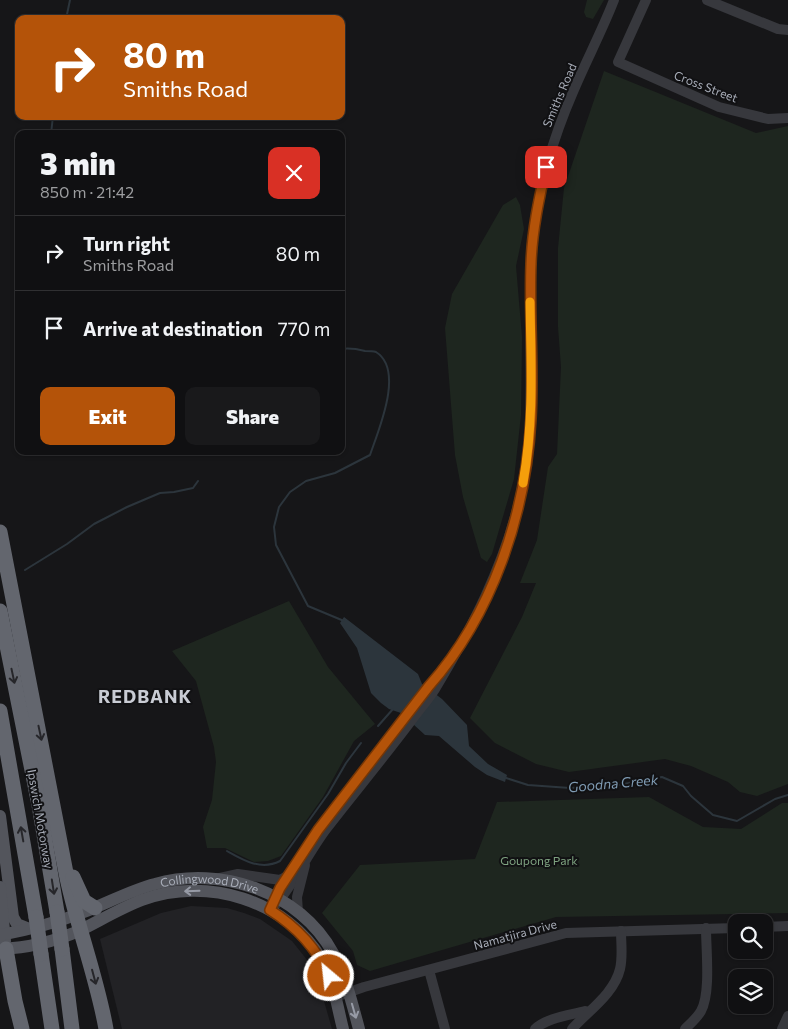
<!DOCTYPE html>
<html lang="en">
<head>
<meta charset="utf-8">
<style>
  body { margin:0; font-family:Commissioner,sans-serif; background:#19191b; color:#f1f3f6; height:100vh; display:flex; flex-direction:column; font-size:19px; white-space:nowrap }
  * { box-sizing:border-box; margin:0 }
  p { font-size:16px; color:#9c9d9f }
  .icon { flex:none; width:28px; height:28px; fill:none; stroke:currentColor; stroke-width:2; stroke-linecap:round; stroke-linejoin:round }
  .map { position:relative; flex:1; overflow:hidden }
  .drawer { position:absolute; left:15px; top:130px; width:330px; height:325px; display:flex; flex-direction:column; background:#101012; border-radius:10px; box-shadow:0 1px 4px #0004,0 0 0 1px #303032 }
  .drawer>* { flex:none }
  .banner { position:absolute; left:15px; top:15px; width:330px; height:105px; border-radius:10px; box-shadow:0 1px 4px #0004,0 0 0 1px #303032; background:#b45309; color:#fff; overflow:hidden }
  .tools { position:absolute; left:728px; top:914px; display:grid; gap:10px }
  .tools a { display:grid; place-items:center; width:45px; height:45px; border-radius:10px; background:#101012; box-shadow:0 1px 4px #0004,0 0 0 1px #303032; font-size:25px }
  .pin { position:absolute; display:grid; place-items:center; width:42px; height:42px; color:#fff; margin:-21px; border-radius:10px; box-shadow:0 2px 8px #0006 }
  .me { position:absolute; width:55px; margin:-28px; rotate:332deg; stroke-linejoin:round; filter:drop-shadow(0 0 4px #0008) }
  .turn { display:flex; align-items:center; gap:18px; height:105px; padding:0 25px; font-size:22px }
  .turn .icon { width:65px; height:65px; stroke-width:2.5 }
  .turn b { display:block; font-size:35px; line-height:42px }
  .round { display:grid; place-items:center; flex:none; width:52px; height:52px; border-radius:10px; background:#19191b }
  .headline { display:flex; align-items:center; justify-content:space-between; height:85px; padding:0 25px }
  h1 { font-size:30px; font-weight:800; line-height:38px }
  .action { display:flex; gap:10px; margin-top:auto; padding:10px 25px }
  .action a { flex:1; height:58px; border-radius:10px; background:#b45309; color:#fff; font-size:20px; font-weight:800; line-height:58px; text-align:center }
  .action a+a { background:#19191b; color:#f1f3f6 }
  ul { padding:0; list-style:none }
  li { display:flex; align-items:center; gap:15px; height:75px; padding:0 25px; border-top:1px solid #303032 }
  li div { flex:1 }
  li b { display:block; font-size:19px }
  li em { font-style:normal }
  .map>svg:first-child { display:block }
</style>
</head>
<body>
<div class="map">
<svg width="788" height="1029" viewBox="0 0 788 1029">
  <rect width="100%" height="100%" fill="#161618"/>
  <!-- built -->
  <path fill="#222225" d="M 191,906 L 227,908 L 244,913 L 260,919 L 292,941 L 311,965 L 320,987 L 332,1029 L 122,1029 L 100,939 L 161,913 Z"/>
  <!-- green -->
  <g fill="#1e261f">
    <path d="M 587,0 L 604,0 L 593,19 L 586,17 L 584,12 Z"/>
    <path d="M 604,71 L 756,133 L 788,126 L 788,784 L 757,796 L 740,792 L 728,782 L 691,766 L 665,759 L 569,772 L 536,764 L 495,743 L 470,718 L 522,617 L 536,583 L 520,583 L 537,540 L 548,467 L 557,454 L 561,367 L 558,327 L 558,248 L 564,188 Z"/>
    <path d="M 516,197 L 520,205 L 524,229 L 516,266 L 522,337 L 521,415 L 514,479 L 492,554 L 487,562 L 481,558 L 463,497 L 455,455 L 445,328 L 452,294 L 503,205 Z"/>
    <path d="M 289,601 L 328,667 L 375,724 L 354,741 L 323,797 L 281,856 L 268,861 L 254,862 L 225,848 L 207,848 L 203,827 L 212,800 L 216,762 L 214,747 L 196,681 L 172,651 Z"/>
    <path d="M 649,797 L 703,827 L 741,829 L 782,803 L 788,803 L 788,913 L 556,917 L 370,971 L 357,965 L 353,951 L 322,913 L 360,865 L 475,859 L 497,802 Z"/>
  </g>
  <!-- water -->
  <path fill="#2c353c" d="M 344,617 L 418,674 L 422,684 L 442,699 L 467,725 L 469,746 L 488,764 L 507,775 L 505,782 L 487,775 L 475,767 L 439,736 L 425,735 L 401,713 L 389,709 L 381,703 L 371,693 L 357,648 L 340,623 Z"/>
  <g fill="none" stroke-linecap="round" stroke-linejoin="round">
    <!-- stream -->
    <g stroke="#2c353c" stroke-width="2">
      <path d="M 66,19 L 70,0"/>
      <path d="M 51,134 L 53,116"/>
      <path d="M 341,349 C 349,348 357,349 365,351 C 368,351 373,351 376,352 C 405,370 378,431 370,455 L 335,473 L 306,481 L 290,492 L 279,507 L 274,527 L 276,545 L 308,606 L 344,621"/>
      <path d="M 25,570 L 67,544 L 94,524 L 127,507 L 160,493 L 174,492 L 193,488 L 198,481"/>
      <path d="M 378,726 L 393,709"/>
      <path d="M 506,778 L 528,785 L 570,788 L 618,785 L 662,777 L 683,786 L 691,796 L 713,815 L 737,821 L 775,799 L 788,795"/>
      <path d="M 227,851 C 243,860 261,871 280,861 L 328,794 L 346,763 L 361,743"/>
    </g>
    <!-- minor -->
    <g stroke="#37383d" stroke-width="10">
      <path d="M 646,0 L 618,62 L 719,107 L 768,119 L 788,118"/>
      <path d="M 707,0 L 778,29 L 788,30"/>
      <path d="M 220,878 L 238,874 L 280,880 L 287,876"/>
      <path d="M 270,911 C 293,887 307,854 327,828 C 355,792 384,757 411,721 C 419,710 428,700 435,689 C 472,628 504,566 520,497 C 540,409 524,324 533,236 C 539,186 553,138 573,92 C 586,61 602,31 614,0"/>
      <path d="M 298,912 L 297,897 L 305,865"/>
      <path d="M 764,927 L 788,926"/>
      <path d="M 429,970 L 445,1029"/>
      <path d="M 335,997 L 364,987 L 566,933 L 736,928"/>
      <path d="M 535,1029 C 546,1018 570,1015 585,1011 L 588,1012"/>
      <path d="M 572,1029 C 588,1011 614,994 620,969 C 623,957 621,943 621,931"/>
      <path d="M 685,1029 C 691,1023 697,1018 701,1011 C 711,993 706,950 706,928"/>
      <path d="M 782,1029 L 788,1016"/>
    </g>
    <!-- major -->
    <g stroke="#53555c" stroke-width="12">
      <path d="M 0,816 L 13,917 L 17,924 L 27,928"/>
      <path d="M 0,887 L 5,941"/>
      <path id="s1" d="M 0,935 C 28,930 58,922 84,912 C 108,903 131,890 155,884 C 221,865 300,892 333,953 C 346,977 352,1003 359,1029"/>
      <path d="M 0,949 C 27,948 56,941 81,930 C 101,920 121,908 142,900 C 207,876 286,900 322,960 C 334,981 337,1006 343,1029"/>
    </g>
    <!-- highway -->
    <g stroke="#63666e" stroke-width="15">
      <path d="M 0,532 L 67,878 C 78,929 97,978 106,1029"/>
      <path d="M 0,611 L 39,805 L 57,912"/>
      <path d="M 0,711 L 36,917"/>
      <path d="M 73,877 L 84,901 L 95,908"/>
      <path d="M 6,949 L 15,1001 L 22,1029"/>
      <path d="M 62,949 L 72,1029"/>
      <path d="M 41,954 L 52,1029"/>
    </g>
    <!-- highway-bridge -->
    <g stroke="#63666e" stroke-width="15">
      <path d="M 57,912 L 62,949"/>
      <path d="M 36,917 L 41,954"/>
    </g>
  </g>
  <!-- one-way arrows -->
  <defs><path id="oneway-shaft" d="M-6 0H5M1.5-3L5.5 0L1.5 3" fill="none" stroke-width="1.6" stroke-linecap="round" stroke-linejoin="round" transform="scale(1.25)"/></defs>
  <g stroke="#26262a">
    <use href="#oneway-shaft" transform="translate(13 676) rotate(78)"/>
    <use href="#oneway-shaft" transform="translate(40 733) rotate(78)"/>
    <use href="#oneway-shaft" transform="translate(22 834) rotate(-100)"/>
    <use href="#oneway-shaft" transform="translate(53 887) rotate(81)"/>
    <use href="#oneway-shaft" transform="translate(94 977) rotate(75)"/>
  </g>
  <g stroke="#979ba6">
    <use href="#oneway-shaft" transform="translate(192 891) rotate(178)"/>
    <use href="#oneway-shaft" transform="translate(354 1011) rotate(74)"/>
  </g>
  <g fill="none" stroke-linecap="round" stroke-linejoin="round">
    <defs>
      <path id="route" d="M 329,976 C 316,947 297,927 270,910 L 280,888 L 318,830 L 429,686 C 492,615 526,514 531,419 C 534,368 529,316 531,264 C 532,231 539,199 546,167"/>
    </defs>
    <!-- route casing -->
    <use href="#route" stroke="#753606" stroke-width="12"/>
    <!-- route -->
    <use href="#route" stroke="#b45309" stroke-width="9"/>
    <!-- slow -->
    <path stroke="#f59e0b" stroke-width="9" d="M 523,483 C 534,421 531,365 530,302"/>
  </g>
  <g text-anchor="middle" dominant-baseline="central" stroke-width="4" stroke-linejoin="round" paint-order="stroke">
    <!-- street labels -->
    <g font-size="12" fill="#a8adb8" stroke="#111113">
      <text transform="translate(706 86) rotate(21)">Cross Street</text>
      <text transform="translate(559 95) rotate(-67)">Smiths Road</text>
      <text transform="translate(41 819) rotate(80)">Ipswich Motorway</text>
      <text stroke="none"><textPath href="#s1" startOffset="219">Collingwood Drive</textPath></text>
      <text transform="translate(515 934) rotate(-15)">Namatjira Drive</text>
    </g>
    <!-- park labels -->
    <g font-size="12" fill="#7fa381" stroke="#111113">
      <text x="539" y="860">Goupong Park</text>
    </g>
    <!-- water labels -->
    <g font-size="14" font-style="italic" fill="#7f9bb3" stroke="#111113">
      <text transform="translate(613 783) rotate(-5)">Goodna Creek</text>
    </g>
    <!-- district labels -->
    <g font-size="18" font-weight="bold" letter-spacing="1" fill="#c9ccd4" stroke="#111113">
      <text x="145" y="696">REDBANK</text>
    </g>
  </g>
</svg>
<div class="tools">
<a><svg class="icon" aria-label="search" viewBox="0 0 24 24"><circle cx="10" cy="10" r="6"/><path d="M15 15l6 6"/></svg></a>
<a><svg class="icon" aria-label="layers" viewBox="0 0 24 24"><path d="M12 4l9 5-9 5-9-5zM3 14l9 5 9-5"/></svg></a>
</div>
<div class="pin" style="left:546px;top:167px;background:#d93025"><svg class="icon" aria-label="arrive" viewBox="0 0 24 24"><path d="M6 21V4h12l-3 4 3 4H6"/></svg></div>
<svg class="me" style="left:329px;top:976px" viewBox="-20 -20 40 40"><circle r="17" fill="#b45309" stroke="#fff" stroke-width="3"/><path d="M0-11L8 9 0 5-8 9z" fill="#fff"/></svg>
<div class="banner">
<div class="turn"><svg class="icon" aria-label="right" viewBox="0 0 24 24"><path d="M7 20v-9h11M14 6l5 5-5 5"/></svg><div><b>80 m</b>Smiths Road</div></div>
</div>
<section class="drawer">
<div class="headline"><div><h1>3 min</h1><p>850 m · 21:42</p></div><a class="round" style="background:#d93025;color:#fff"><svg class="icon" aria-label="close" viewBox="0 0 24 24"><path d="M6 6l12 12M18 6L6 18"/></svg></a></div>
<ul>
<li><svg class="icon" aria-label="right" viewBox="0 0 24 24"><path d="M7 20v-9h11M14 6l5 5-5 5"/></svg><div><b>Turn right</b><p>Smiths Road</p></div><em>80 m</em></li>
<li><svg class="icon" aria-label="arrive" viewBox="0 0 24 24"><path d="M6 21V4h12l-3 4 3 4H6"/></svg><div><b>Arrive at destination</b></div><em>770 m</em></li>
</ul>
<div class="action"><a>Exit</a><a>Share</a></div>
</section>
</div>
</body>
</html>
